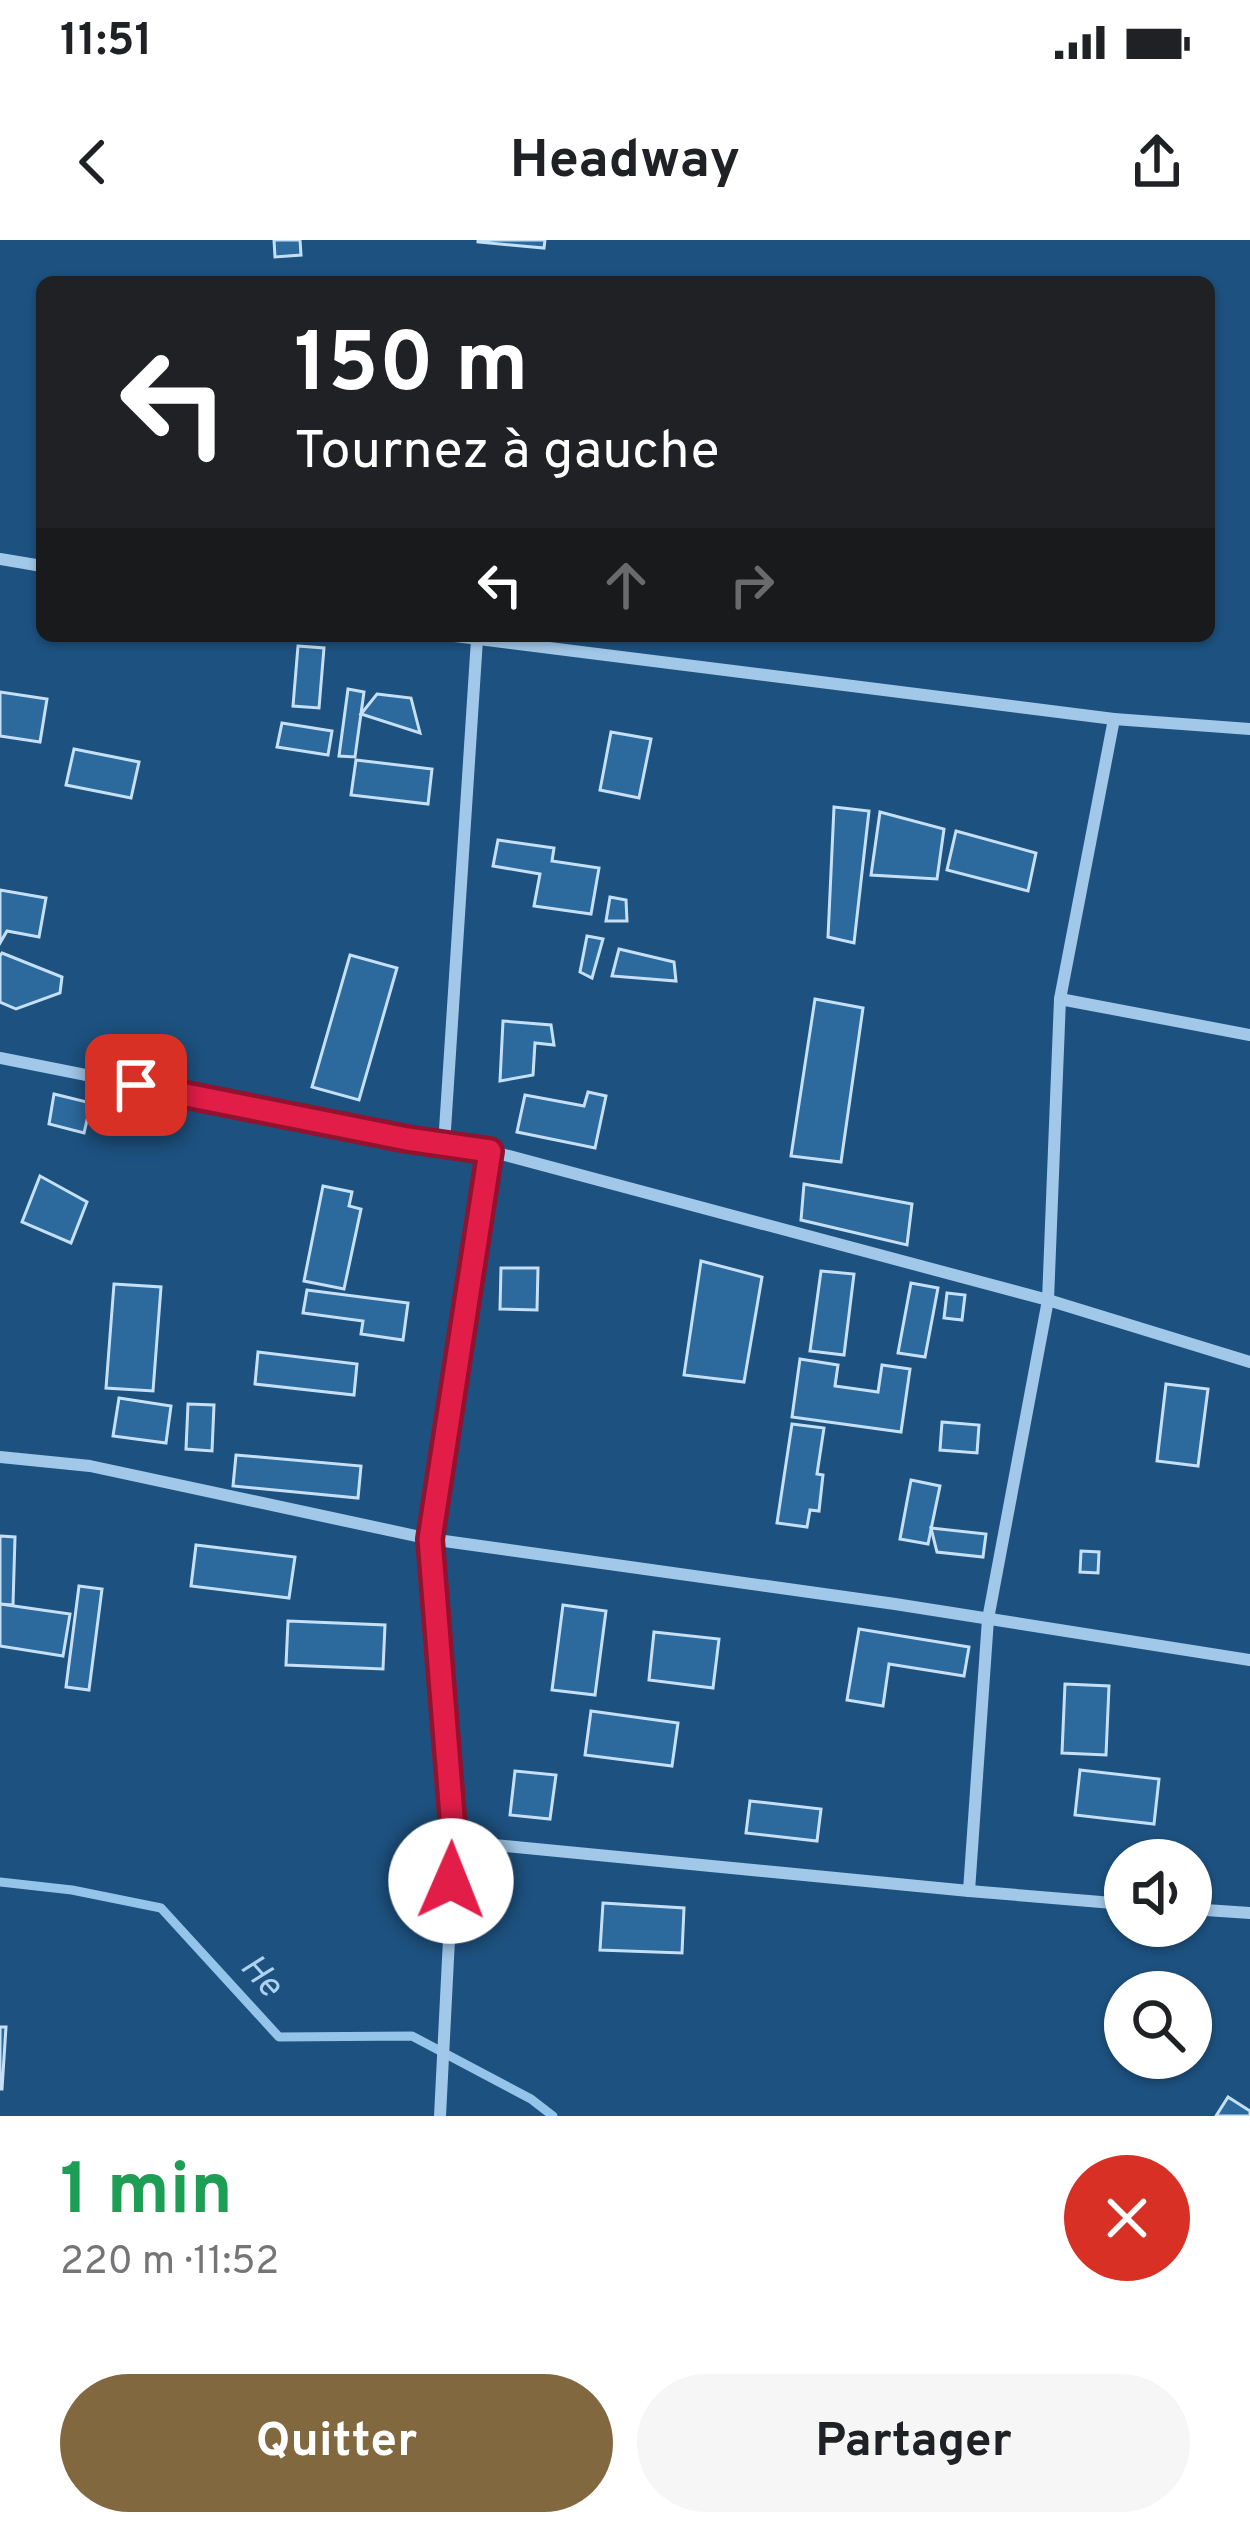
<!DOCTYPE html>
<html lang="fr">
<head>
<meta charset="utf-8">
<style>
  body { margin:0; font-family:Overpass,sans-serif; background:#f6f6f6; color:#202124; height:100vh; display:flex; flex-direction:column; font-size:45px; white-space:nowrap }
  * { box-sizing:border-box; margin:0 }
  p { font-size:39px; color:#757577 }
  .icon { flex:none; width:66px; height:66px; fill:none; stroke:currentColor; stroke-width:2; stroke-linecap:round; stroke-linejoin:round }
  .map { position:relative; height:1876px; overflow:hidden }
  .sheet { display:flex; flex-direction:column; background:#fff; flex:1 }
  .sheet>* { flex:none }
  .banner { position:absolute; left:36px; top:36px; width:1179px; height:366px; border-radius:18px; box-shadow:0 3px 9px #0004; background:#202124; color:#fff; overflow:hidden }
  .buttons { position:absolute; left:1104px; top:1599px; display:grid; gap:24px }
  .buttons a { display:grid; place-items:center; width:108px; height:108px; border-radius:50%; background:#fff; box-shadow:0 3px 9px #0004; font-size:60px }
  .pin { position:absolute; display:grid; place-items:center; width:102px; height:102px; color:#fff; margin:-51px; border-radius:24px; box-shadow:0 6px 18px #0006 }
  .me { position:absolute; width:132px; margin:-66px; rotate:1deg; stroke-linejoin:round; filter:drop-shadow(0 0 9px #0008) }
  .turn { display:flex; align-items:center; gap:42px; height:252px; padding:0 60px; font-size:54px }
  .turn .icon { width:156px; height:156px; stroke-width:2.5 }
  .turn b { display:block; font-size:84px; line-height:102px }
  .lanes { display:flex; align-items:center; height:114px; padding:0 60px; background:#0003; justify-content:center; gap:60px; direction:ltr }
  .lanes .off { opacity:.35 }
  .round { display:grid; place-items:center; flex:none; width:126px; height:126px; border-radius:63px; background:#f6f6f6 }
  .overview { display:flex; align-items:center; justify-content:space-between; height:204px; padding:0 60px }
  h1 { font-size:72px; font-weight:700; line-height:90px; color:#1e9e55 }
  .action { display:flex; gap:24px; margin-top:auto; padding:24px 60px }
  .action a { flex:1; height:138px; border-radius:72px; background:#81683f; color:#fff; font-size:48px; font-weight:700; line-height:138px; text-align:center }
  .action a+a { background:#f6f6f6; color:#202124 }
  .status { display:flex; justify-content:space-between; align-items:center; height:84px; padding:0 60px; background:#fff; direction:ltr }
  .status svg { height:33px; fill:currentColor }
  header { display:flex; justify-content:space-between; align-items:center; height:156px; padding:0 60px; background:#fff; font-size:54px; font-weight:700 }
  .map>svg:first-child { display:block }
</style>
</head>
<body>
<div class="status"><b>11:51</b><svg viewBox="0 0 49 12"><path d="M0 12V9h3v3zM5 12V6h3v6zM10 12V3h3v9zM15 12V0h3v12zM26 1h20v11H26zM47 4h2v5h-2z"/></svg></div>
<header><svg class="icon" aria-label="back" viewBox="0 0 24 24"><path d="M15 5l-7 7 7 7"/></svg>Headway<svg class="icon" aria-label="share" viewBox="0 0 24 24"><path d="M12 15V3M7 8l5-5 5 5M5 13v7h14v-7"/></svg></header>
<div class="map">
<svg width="1250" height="1876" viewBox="0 0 1250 1876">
  <rect width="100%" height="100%" fill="#1d517f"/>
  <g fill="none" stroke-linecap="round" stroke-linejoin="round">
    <!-- stream -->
    <path stroke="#94c4ea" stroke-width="9" d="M 0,1642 L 72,1650 L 161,1668 L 279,1797 L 412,1796 L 531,1859 L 553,1876"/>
  </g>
  <!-- building -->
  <g fill="#2c699d" stroke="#c5e0f6" stroke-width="3">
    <path d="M 274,0 L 300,0 L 301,15 L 275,17 Z"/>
    <path d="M 478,0 L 545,0 L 544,8 L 478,2 Z"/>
    <path d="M 298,406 L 324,408 L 319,468 L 293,466 Z"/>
    <path d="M 348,449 L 364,452 L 355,517 L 339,516 Z"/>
    <path d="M 0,452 L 47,459 L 40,502 L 0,496 Z"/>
    <path d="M 377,454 L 411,458 L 420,493 L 361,474 Z"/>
    <path d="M 282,483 L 332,491 L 328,515 L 277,507 Z"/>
    <path d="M 611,492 L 651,499 L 639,558 L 600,550 Z"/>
    <path d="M 74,509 L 139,522 L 131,558 L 66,545 Z"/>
    <path d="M 356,520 L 432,529 L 428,564 L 351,555 Z"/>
    <path d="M 834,567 L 869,571 L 854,703 L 828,697 Z"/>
    <path d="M 880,572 L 944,589 L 937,639 L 871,635 Z"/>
    <path d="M 956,591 L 1036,613 L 1028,651 L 947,630 Z"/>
    <path d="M 498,600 L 554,608 L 552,621 L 599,628 L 591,674 L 534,666 L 540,634 L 493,626 Z"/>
    <path d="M 0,650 L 46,658 L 39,697 L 7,691 L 0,703 Z"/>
    <path d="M 610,657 L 626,660 L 627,681 L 606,681 Z"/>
    <path d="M 587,696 L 603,699 L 592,738 L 580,732 Z"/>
    <path d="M 619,709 L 674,722 L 676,741 L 612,736 Z"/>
    <path d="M 2,713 L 62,737 L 60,753 L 16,769 L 0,762 L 0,716 Z"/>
    <path d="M 350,715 L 397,728 L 359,860 L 312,847 Z"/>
    <path d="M 815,759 L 863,768 L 841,922 L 791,916 Z"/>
    <path d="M 503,781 L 551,785 L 554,805 L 535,803 L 533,835 L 500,841 Z"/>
    <path d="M 588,852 L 606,856 L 595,908 L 517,892 L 525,855 L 584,866 Z"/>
    <path d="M 54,854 L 91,863 L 84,893 L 49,884 Z"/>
    <path d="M 40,936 L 87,962 L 71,1003 L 22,982 Z"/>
    <path d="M 804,944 L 912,964 L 907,1005 L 801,980 Z"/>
    <path d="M 323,946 L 352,952 L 349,966 L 361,969 L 344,1049 L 304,1041 Z"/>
    <path d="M 701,1021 L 762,1037 L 744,1142 L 684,1135 Z"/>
    <path d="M 501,1028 L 538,1028 L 537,1070 L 500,1069 Z"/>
    <path d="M 821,1031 L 854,1034 L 844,1115 L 810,1111 Z"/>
    <path d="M 911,1043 L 938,1048 L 925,1117 L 898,1113 Z"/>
    <path d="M 114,1044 L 161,1047 L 153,1151 L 106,1148 Z"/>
    <path d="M 307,1050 L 408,1063 L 403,1100 L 361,1094 L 363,1081 L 303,1073 Z"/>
    <path d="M 947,1053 L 965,1055 L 962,1080 L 944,1078 Z"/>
    <path d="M 258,1112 L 357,1124 L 354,1155 L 255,1144 Z"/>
    <path d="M 800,1119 L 838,1125 L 835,1146 L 878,1152 L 882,1125 L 910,1129 L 901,1192 L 792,1177 Z"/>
    <path d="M 1166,1144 L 1208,1149 L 1198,1226 L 1157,1221 Z"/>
    <path d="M 119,1158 L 171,1166 L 166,1203 L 113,1196 Z"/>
    <path d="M 188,1164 L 214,1165 L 212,1211 L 186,1209 Z"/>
    <path d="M 942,1182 L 979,1185 L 977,1213 L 940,1210 Z"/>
    <path d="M 792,1184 L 824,1188 L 817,1234 L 823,1235 L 819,1271 L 810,1270 L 807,1287 L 777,1283 Z"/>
    <path d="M 236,1215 L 361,1226 L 358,1258 L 233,1246 Z"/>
    <path d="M 911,1240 L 940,1246 L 928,1304 L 900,1299 Z"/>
    <path d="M 931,1288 L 986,1294 L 983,1317 L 937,1312 Z"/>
    <path d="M 0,1296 L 15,1297 L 13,1365 L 0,1364 Z"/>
    <path d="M 196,1305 L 295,1317 L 289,1358 L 191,1346 Z"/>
    <path d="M 1081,1311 L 1099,1312 L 1098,1333 L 1080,1332 Z"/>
    <path d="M 79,1346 L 102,1349 L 89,1450 L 66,1447 Z"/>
    <path d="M 0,1364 L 70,1374 L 63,1416 L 0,1406 Z"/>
    <path d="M 563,1365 L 606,1371 L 595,1455 L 552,1450 Z"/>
    <path d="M 288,1381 L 385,1385 L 383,1429 L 286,1425 Z"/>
    <path d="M 859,1389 L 969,1407 L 964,1436 L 889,1424 L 883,1466 L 847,1460 Z"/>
    <path d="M 654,1392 L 719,1399 L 713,1448 L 649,1440 Z"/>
    <path d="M 1065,1444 L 1109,1446 L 1106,1515 L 1062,1513 Z"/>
    <path d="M 591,1471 L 678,1483 L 672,1526 L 585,1515 Z"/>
    <path d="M 1080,1530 L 1159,1539 L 1154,1584 L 1075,1575 Z"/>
    <path d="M 515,1531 L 556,1535 L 550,1579 L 510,1575 Z"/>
    <path d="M 750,1561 L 821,1569 L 817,1601 L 746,1593 Z"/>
    <path d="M 603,1663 L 684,1668 L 682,1713 L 600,1710 Z"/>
    <path d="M 0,1787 L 6,1787 L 2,1849 L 0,1849 Z"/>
    <path d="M 1228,1857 L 1250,1871 L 1250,1876 L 1216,1876 Z"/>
  </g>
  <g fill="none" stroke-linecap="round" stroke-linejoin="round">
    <!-- street -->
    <g stroke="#a1c8e8" stroke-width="12">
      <path d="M 0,319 L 42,326"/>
      <path d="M 455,396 L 1114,479 L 1250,489"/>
      <path d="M 1060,759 L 1250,795"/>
      <path d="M 0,818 L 407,899 L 490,911 L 1048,1060 L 1250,1122"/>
      <path d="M 444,905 L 477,399"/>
      <path d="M 0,1217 L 90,1226 L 430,1299 L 895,1364 L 1250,1420"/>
      <path d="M 454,1601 L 969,1651 L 988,1379 L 1048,1060 L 1060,759 L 1114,479"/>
      <path d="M 969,1651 L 1125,1664"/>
      <path d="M 1191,1669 L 1250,1673"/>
      <path d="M 440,1876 L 454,1601 L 430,1299 L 490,911"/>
    </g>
  </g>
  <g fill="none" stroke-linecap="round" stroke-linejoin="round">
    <defs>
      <path id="route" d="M 136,845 L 407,899 L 490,911 L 430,1299 L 454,1601 L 451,1641"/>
    </defs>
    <!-- route casing -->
    <use href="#route" stroke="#92132f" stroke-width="30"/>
    <!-- route -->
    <use href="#route" stroke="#e11d48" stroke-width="21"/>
  </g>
  <g text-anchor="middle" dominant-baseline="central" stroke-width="12" stroke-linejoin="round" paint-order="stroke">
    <!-- water labels -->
    <g font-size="36" font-style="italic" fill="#acd2f0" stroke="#1d517f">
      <text transform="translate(260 1737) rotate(48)">He</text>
    </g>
  </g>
</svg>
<div class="buttons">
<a><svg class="icon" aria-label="sound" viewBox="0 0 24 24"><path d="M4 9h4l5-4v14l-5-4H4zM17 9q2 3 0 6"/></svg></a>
<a><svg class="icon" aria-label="search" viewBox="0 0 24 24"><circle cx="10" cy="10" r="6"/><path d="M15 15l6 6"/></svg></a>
</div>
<div class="pin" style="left:136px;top:845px;background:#d93025"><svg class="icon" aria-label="arrive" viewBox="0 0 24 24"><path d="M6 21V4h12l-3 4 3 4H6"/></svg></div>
<svg class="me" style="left:451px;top:1641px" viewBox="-20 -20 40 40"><circle r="19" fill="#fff"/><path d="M0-13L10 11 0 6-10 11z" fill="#e11d48"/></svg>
<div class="banner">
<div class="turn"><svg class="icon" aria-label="left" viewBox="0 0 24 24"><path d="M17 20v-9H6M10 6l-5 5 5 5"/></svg><div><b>150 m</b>Tournez à gauche</div></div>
<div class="lanes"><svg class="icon" aria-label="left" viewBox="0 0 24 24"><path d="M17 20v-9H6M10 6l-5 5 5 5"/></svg><svg class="icon off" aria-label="ahead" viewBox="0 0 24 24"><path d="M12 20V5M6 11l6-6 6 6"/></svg><svg class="icon off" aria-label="right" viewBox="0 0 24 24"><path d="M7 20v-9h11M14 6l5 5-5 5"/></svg></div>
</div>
</div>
<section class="sheet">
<div class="overview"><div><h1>1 min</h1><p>220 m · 11:52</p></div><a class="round" style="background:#d93025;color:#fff"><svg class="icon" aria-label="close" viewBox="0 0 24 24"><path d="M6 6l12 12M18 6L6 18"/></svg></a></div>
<div class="action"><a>Quitter</a><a>Partager</a></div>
</section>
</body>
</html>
